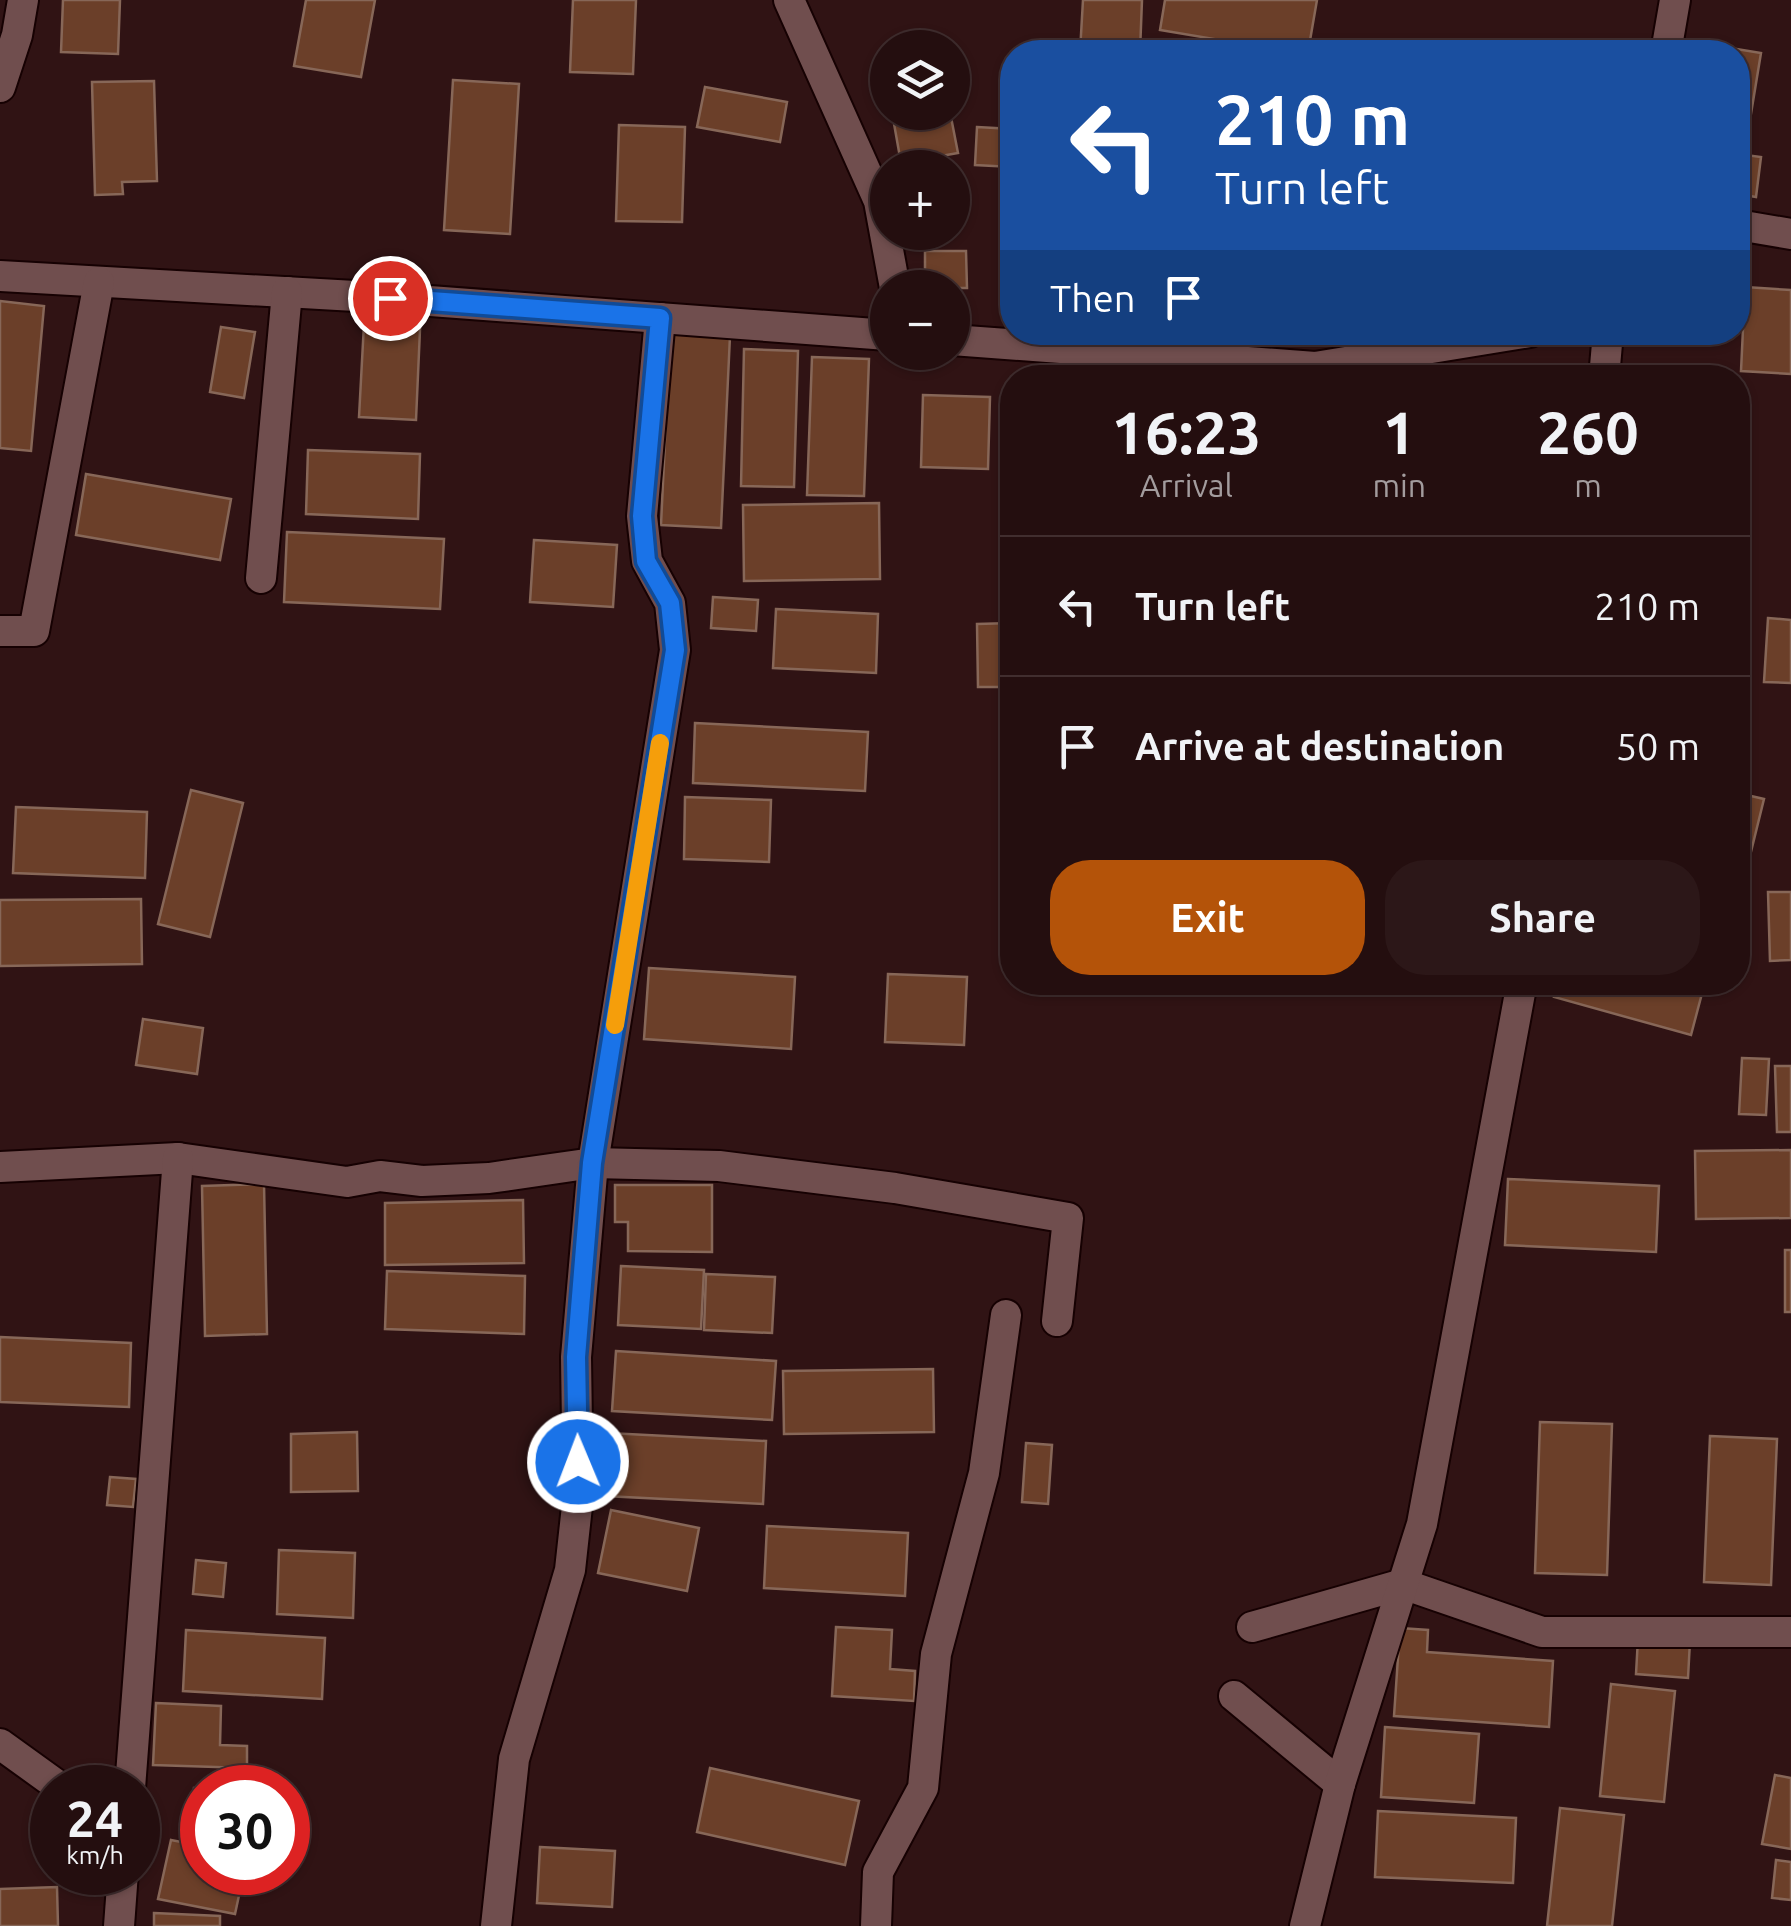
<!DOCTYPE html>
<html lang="en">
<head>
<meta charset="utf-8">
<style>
  body { margin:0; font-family:Ubuntu,sans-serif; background:#2c1718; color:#f1f3f6; height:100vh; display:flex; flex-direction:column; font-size:38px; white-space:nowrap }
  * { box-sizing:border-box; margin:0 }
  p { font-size:32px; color:#a39c9e }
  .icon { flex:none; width:55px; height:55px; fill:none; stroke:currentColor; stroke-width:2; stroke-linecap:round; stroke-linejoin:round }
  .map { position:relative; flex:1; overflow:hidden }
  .details { position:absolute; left:1000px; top:365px; width:750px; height:630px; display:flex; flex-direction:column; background:#240e0f; border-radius:40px; box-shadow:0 2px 8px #0004,0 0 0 2px #412e2f }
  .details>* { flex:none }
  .banner { position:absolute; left:1000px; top:40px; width:750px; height:305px; border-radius:40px; box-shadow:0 2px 8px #0004,0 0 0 2px #412e2f; background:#1a4fa0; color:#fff; overflow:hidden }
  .controls { position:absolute; left:870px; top:30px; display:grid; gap:20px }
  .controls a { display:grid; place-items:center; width:100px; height:100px; border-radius:50%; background:#240e0f; box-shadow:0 2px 8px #0004,0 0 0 2px #412e2f; font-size:50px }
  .speed { position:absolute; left:30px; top:1765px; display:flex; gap:20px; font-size:50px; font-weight:700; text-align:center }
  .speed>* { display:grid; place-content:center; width:130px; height:130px; border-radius:50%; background:#240e0f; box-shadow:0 2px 8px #0004,0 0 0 2px #412e2f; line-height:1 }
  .speed small { font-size:25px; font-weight:400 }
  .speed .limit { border:15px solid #d22; background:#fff; color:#111 }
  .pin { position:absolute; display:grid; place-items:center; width:85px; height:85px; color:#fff; margin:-42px; border:5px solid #fff; border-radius:50%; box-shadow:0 2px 10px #0007 }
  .me { position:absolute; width:110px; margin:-55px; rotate:359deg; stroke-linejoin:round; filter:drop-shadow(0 0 8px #0008) }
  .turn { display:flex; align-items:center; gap:35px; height:210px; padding:0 50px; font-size:45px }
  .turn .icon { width:130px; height:130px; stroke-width:2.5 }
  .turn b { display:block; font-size:70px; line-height:85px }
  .then { display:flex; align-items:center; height:95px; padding:0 50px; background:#0003; gap:20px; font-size:38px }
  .eta { display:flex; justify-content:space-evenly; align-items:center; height:170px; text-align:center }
  .eta b { font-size:60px; font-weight:700; line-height:70px }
  .button { display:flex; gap:20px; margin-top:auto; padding:20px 50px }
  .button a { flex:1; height:115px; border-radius:40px; background:#b45309; color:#fff; font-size:40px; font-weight:700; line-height:115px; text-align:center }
  .button a+a { background:#2c1718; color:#f1f3f6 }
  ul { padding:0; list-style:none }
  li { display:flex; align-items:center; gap:30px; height:140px; padding:0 50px; border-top:2px solid #412e2f }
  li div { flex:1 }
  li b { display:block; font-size:38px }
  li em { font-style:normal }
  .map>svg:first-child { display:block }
</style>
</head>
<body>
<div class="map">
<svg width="1791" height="1926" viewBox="0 0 1791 1926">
  <rect width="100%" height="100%" fill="#301314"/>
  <!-- building -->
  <g fill="#6b3f29" stroke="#876758" stroke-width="2.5">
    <path d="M 63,0 L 120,0 L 118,54 L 61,52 Z"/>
    <path d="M 306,0 L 375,0 L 361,77 L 294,66 Z"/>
    <path d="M 573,0 L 636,0 L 633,74 L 570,72 Z"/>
    <path d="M 1083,0 L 1142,0 L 1140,52 L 1080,52 Z"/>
    <path d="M 1165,0 L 1317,0 L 1308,52 L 1291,52 L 1160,30 Z"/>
    <path d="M 1706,44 L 1761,53 L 1745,150 L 1738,149 L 1738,52 L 1705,52 Z"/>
    <path d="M 453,80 L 519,84 L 510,234 L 444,230 Z"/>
    <path d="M 154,81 L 157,181 L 122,182 L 123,194 L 95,195 L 92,82 Z"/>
    <path d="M 705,87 L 787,102 L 780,142 L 697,127 Z"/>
    <path d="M 928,112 L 950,112 L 958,153 L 901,163 L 893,118 Z"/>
    <path d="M 619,125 L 685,127 L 682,222 L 616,221 Z"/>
    <path d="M 977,127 L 1012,129 L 1012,167 L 975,165 Z"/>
    <path d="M 1738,154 L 1761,157 L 1756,197 L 1738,194 Z"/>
    <path d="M 925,251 L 966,251 L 967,288 L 925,288 Z"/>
    <path d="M 1745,287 L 1791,290 L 1791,374 L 1741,371 Z"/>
    <path d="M 0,301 L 44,306 L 31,451 L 0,448 Z"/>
    <path d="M 365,305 L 421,307 L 416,420 L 359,417 Z"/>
    <path d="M 221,327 L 255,332 L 244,398 L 210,392 Z"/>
    <path d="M 670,333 L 730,336 L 721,528 L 661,525 Z"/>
    <path d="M 744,349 L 798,351 L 794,487 L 741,486 Z"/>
    <path d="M 812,357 L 869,359 L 864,496 L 807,495 Z"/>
    <path d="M 1100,368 L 1149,378 L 1098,378 Z"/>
    <path d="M 923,395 L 990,397 L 988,469 L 921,467 Z"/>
    <path d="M 308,450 L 420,454 L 418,519 L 306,514 Z"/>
    <path d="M 86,474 L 231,499 L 220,560 L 76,535 Z"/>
    <path d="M 879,503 L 880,579 L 744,581 L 743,505 Z"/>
    <path d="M 287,532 L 444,539 L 440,609 L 284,602 Z"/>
    <path d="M 534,540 L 617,545 L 613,607 L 530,602 Z"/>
    <path d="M 713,597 L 758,600 L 756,631 L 711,628 Z"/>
    <path d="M 776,609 L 878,614 L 876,673 L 773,668 Z"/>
    <path d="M 1768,618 L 1791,620 L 1791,683 L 1764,682 Z"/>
    <path d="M 1012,623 L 1012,687 L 978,687 L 977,624 Z"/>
    <path d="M 695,723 L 868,732 L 865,791 L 693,783 Z"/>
    <path d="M 191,790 L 243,803 L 210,937 L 158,924 Z"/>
    <path d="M 1738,793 L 1764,799 L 1746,872 L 1738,870 Z"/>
    <path d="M 685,797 L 771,800 L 769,862 L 684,859 Z"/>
    <path d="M 16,807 L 147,812 L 145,878 L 13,873 Z"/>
    <path d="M 1768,892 L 1791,892 L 1791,960 L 1770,961 Z"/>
    <path d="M 141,899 L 142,964 L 0,966 L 0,900 Z"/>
    <path d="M 649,968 L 795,977 L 791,1049 L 644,1039 Z"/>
    <path d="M 888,974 L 967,977 L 964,1045 L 885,1042 Z"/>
    <path d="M 1558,982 L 1705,982 L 1691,1035 L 1554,997 Z"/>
    <path d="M 143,1019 L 203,1028 L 197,1074 L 136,1065 Z"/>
    <path d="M 1742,1058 L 1769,1059 L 1766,1115 L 1739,1114 Z"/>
    <path d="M 1775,1066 L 1791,1066 L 1791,1132 L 1777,1132 Z"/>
    <path d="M 1791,1150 L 1791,1218 L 1696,1219 L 1695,1151 Z"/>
    <path d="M 1508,1179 L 1659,1186 L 1656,1252 L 1505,1245 Z"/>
    <path d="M 264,1184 L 267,1334 L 205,1336 L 202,1186 Z"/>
    <path d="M 615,1185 L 712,1185 L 712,1252 L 628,1251 L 628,1222 L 615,1222 Z"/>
    <path d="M 523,1200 L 524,1263 L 385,1265 L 385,1203 Z"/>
    <rect x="1785" y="1250" width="6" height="62"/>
    <path d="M 621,1266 L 704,1270 L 701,1329 L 618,1325 Z"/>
    <path d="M 387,1271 L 525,1276 L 524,1334 L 385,1329 Z"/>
    <path d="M 706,1274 L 775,1277 L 772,1333 L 704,1330 Z"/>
    <path d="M 0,1337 L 131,1343 L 129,1407 L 0,1402 Z"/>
    <path d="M 616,1351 L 776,1361 L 772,1420 L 612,1411 Z"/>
    <path d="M 933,1369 L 934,1432 L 784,1434 L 783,1371 Z"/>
    <path d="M 1540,1422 L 1612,1424 L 1607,1575 L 1535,1573 Z"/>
    <path d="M 357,1432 L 358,1491 L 291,1492 L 291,1434 Z"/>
    <path d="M 608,1433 L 766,1441 L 763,1504 L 605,1496 Z"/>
    <path d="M 1710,1436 L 1777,1439 L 1771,1585 L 1704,1582 Z"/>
    <path d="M 1026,1443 L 1052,1445 L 1048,1504 L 1022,1502 Z"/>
    <path d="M 110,1477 L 136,1479 L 133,1507 L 107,1505 Z"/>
    <path d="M 611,1510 L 699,1528 L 687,1591 L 598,1573 Z"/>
    <path d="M 767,1526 L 908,1533 L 905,1596 L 764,1588 Z"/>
    <path d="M 279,1550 L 355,1553 L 353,1618 L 277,1614 Z"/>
    <path d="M 196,1560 L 226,1563 L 223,1597 L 193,1594 Z"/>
    <path d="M 836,1627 L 892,1630 L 890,1669 L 915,1671 L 914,1701 L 832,1696 Z"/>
    <path d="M 1400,1628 L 1428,1630 L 1427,1652 L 1553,1661 L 1549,1727 L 1394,1716 Z"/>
    <path d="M 186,1630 L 325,1638 L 322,1699 L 183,1691 Z"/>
    <path d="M 1638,1638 L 1690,1641 L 1688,1678 L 1636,1674 Z"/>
    <path d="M 1611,1684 L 1675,1691 L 1664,1802 L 1600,1796 Z"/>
    <path d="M 156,1703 L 221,1706 L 220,1745 L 247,1746 L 247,1768 L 153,1765 Z"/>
    <path d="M 1385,1727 L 1479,1734 L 1474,1803 L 1381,1797 Z"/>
    <path d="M 710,1768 L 859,1801 L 845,1865 L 697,1832 Z"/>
    <path d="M 1775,1775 L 1791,1778 L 1791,1849 L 1762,1844 Z"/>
    <path d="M 194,1788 L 202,1788 L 202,1838 L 191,1838 Z"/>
    <path d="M 1560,1808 L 1624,1815 L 1612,1926 L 1547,1926 Z"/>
    <path d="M 1378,1811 L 1516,1818 L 1513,1883 L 1375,1877 Z"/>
    <path d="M 171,1840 L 202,1846 L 202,1872 L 244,1872 L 235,1914 L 158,1899 Z"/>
    <path d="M 540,1847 L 615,1851 L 612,1907 L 537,1903 Z"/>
    <path d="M 1776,1860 L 1791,1862 L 1791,1900 L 1772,1898 Z"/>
    <path d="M 57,1887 L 58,1926 L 0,1926 L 0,1889 Z"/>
    <path d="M 154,1913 L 220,1916 L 220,1926 L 154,1926 Z"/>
  </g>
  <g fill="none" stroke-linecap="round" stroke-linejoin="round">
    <defs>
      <g id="minor">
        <path d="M 789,0 L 879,201 L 895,288"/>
        <path d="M 1666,52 L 1675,0"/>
        <path d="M 0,87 L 17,35 L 23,0"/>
        <path d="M 1738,225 L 1791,234"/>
        <path d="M 0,276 L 390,298 L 888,335"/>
        <path d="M 952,340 L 1315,367 L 1530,332"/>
        <path d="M 1604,378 L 1608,332"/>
        <path d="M 261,578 L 287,292"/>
        <path d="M 0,631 L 34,631 L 99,282"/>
        <path d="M 0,1167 L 178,1158 L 347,1182 L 380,1176 L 422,1181 L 489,1178 L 593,1163 L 719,1166 L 895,1188 L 1068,1218 L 1057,1321"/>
        <path d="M 1252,1627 L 1403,1584 L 1542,1632 L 1791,1632"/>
        <path d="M 1234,1696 L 1340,1784"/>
        <path d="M 0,1744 L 61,1788"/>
        <path d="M 130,1788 L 178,1158"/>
        <path d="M 119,1926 L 123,1872"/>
        <path d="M 496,1926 L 514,1759 L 570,1570 L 578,1497 L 576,1357 L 593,1163 L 675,650 L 670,603 L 647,561 L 642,516 L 660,318"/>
        <path d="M 876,1926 L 878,1872 L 923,1788 L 936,1654 L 984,1473 L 1006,1315"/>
        <path d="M 1305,1926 L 1340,1784 L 1422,1524 L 1522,982"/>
      </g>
    </defs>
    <!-- minor casing -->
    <use href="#minor" stroke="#160102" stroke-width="34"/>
    <!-- minor -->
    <use href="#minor" stroke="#704e4e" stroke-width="30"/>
  </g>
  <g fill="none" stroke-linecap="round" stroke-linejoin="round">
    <defs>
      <path id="route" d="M 390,298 L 660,318 L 642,516 L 646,561 L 670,603 L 675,650 L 592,1163 L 576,1357 L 578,1462"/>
    </defs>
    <!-- route casing -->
    <use href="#route" stroke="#114b97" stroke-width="25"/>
    <!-- route -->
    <use href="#route" stroke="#1a73e8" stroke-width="18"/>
    <!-- slow -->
    <path stroke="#f59e0b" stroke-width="18" d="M 615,1025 L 660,743"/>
  </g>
</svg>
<div class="controls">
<a><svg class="icon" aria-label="layers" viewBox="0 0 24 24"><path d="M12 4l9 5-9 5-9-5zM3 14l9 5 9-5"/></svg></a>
<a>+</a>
<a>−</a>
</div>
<div class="speed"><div>24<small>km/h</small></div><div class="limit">30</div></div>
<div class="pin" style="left:390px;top:298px;background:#d93025"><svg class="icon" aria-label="arrive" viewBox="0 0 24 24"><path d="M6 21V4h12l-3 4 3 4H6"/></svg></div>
<svg class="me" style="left:578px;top:1462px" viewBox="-20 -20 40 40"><circle r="17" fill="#1a73e8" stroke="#fff" stroke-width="3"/><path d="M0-11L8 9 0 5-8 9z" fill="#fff"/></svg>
<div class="banner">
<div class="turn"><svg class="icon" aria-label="left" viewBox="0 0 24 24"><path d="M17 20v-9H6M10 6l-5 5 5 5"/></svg><div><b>210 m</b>Turn left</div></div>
<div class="then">Then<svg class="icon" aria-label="arrive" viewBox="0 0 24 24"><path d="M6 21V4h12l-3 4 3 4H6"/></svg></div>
</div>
<section class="details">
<div class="eta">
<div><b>16:23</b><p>Arrival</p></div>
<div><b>1</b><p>min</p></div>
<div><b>260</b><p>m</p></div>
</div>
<ul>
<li><svg class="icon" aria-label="left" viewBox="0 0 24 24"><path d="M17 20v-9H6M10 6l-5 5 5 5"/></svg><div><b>Turn left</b></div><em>210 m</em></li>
<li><svg class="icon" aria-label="arrive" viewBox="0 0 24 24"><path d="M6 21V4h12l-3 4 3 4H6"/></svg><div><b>Arrive at destination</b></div><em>50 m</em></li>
</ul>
<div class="button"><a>Exit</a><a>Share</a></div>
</section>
</div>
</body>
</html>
